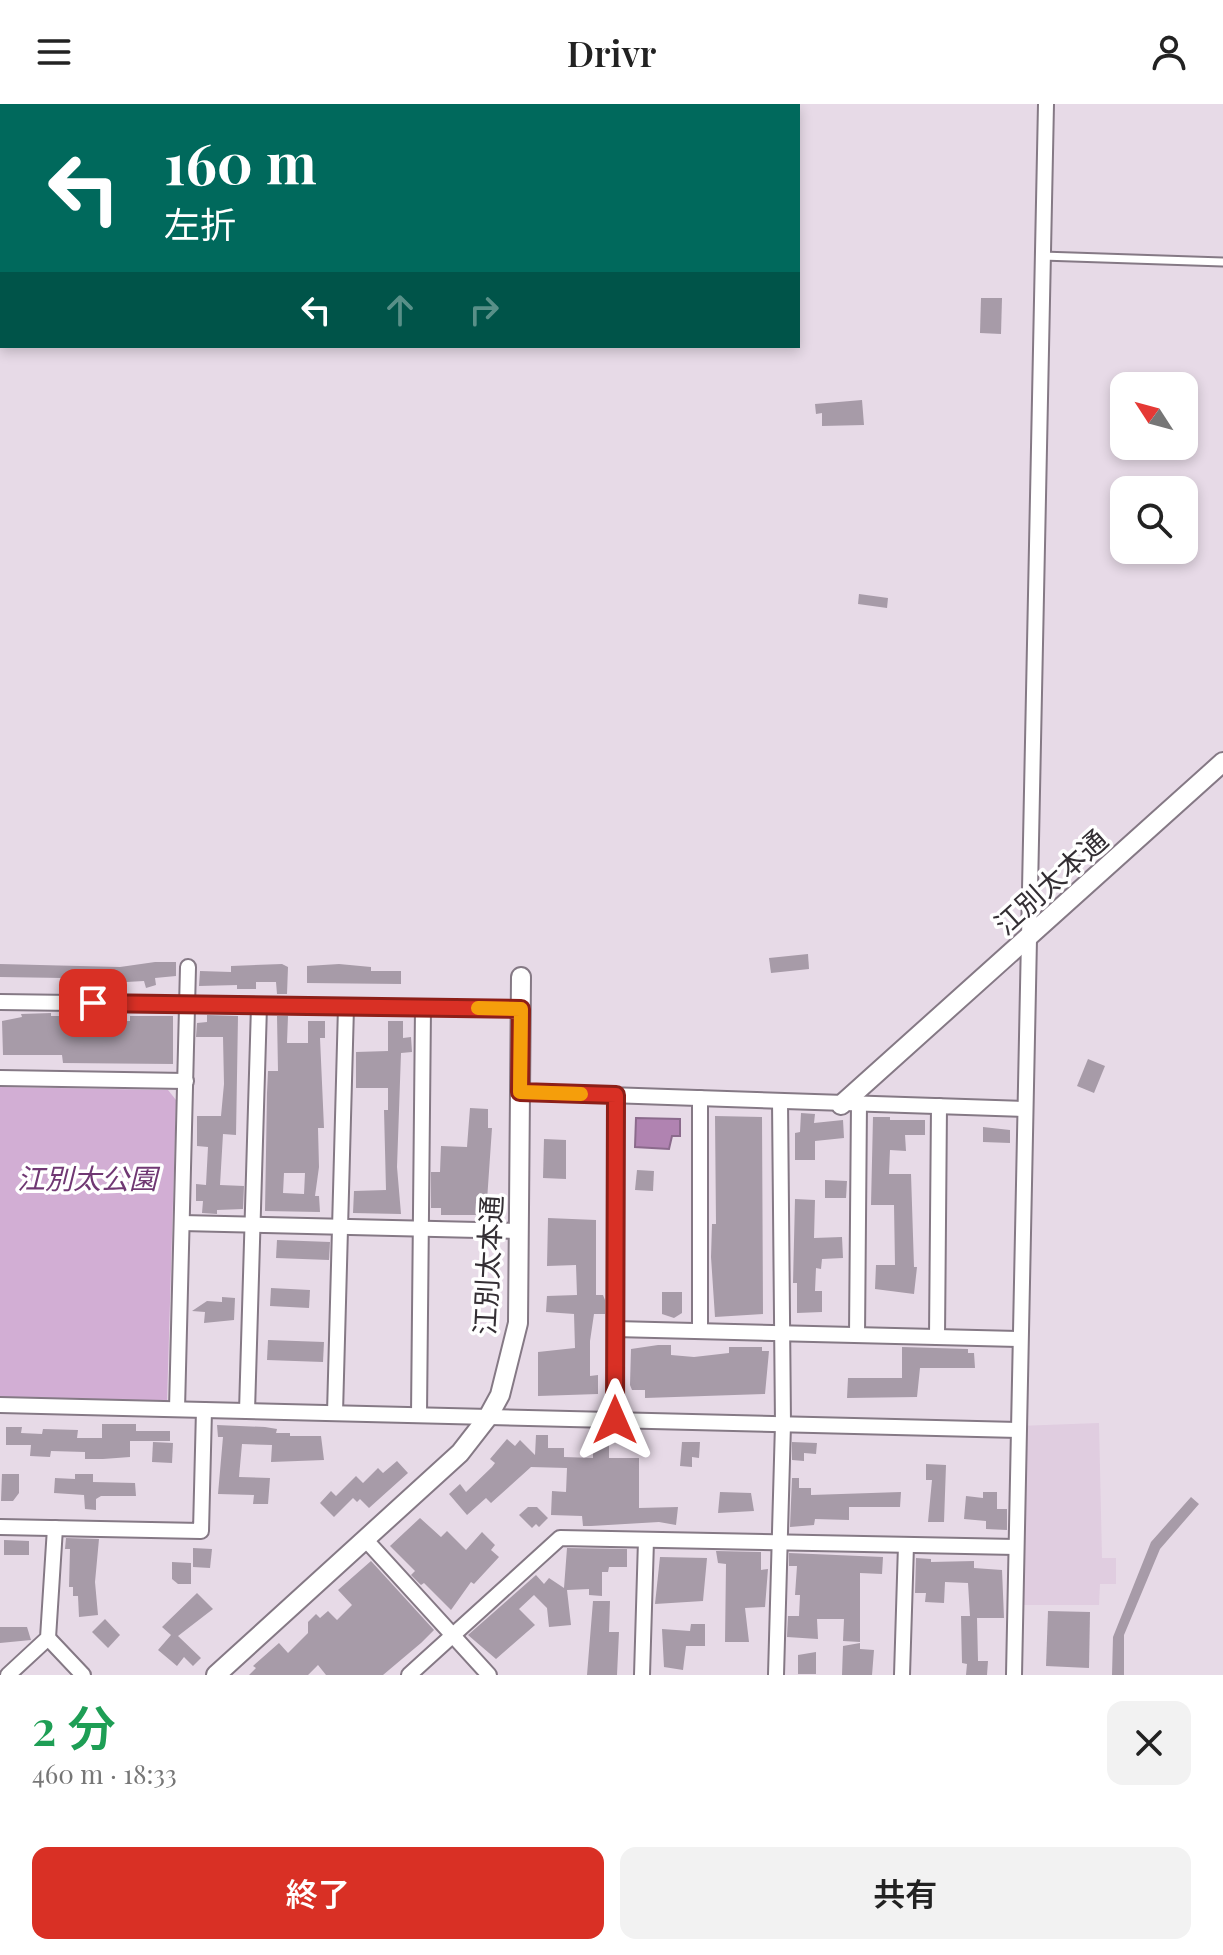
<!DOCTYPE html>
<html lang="ja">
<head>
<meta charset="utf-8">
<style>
  body { margin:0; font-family:"Playfair Display","Noto Sans JP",serif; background:#f2f2f2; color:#222; height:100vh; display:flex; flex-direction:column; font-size:30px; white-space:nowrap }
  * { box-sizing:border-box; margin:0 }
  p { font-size:26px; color:#767676 }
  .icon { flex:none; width:44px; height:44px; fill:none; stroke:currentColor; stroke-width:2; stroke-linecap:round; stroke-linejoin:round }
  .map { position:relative; height:1571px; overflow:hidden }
  .side { display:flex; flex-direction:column; background:#fff; flex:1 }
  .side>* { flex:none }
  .banner { position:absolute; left:0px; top:0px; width:800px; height:244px; box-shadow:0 4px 12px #0003; background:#00695c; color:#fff; overflow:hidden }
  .needle { width:52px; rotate:306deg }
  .controls { position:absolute; left:1110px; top:268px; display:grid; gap:16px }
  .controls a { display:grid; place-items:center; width:88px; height:88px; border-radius:16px; background:#fff; box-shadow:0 4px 12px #0003; font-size:40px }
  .pin { position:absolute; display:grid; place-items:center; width:68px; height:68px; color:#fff; margin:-34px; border-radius:16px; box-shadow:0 4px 12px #0006 }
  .me { position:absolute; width:88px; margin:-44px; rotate:0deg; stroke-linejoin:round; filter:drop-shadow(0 0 6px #0008) }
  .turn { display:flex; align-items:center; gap:28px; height:168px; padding:0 32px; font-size:36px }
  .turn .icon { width:104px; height:104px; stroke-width:2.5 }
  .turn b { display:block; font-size:56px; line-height:68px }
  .lanes { display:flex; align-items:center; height:76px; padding:0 32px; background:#0003; justify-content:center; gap:40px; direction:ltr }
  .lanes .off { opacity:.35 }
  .round { display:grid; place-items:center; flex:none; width:84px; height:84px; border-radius:16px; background:#f2f2f2 }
  .headline { display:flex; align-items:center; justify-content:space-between; height:136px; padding:0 32px }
  h1 { font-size:48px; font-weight:600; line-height:60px; color:#1e9e55 }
  .cta { display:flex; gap:16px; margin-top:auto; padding:16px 32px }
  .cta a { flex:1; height:92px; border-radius:16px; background:#d93025; color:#fff; font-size:32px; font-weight:600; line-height:92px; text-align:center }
  .cta a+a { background:#f2f2f2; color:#222 }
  header { display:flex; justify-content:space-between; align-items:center; height:104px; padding:0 32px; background:#fff; font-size:36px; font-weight:600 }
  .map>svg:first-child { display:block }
</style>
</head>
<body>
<header><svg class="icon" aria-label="menu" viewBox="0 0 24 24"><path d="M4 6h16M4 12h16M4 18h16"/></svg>Drivr<svg class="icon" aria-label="person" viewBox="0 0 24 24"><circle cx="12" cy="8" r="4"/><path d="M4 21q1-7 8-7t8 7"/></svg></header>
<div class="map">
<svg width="1223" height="1571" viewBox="0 0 1223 1571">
  <rect width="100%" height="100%" fill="#e7dae7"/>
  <!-- built -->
  <path fill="#e0cde0" d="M 1099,1319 L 1102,1454 L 1116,1454 L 1116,1480 L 1100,1480 L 1099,1501 L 1024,1501 L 1018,1322 Z"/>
  <!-- green -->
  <path fill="#d2aed4" d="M 0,983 L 168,986 L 176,996 L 167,1299 L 0,1294 Z"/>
  <!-- water -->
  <path fill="#b083b1" stroke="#8b6a8c" stroke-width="2" d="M 636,1014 L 680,1015 L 680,1032 L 672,1032 L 669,1045 L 635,1043 Z"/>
  <!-- building -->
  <g fill="#a79ba8" fill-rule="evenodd">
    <path d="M 981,194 L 1002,194 L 1001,230 L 980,229 Z"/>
    <path d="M 862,296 L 864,321 L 822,322 L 822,309 L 816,310 L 815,300 Z"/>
    <path d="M 859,490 L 888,494 L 887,504 L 858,500 Z"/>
    <path d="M 808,850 L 809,865 L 771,869 L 769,854 Z"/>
    <path d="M 155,858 L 176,858 L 176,872 L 155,874 L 156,881 L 146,884 L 144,877 L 126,878 L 126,875 L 0,873 L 0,860 L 120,863 Z"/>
    <path d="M 282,860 L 288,863 L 287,890 L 277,890 L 276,878 L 256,878 L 256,885 L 237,885 L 237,881 L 199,882 L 200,867 L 231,868 L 231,862 Z"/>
    <path d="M 339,860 L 371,863 L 371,867 L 401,867 L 401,880 L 307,879 L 307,862 Z"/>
    <path d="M 51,909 L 51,912 L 74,912 L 74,918 L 130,917 L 130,912 L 173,912 L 173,960 L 63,959 L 62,951 L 3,951 L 2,917 L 22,913 L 21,910 Z"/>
    <path d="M 207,911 L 238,912 L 236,1031 L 223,1030 L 220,1081 L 244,1082 L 243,1105 L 217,1106 L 217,1110 L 202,1109 L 203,1097 L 196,1097 L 196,1080 L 206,1081 L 208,1043 L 197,1042 L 197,1012 L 221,1012 L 224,980 L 223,933 L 196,933 L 197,919 L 207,918 Z"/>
    <path d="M 277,912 L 288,912 L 287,939 L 308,939 L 308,917 L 325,917 L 325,934 L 320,934 L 324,1024 L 318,1024 L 319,1063 L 315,1092 L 319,1092 L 320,1108 L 265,1107 L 267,989 L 268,967 L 278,967 ZM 284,1069 L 305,1069 L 304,1090 L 283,1089 Z"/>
    <path d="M 388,917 L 403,917 L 403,934 L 411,933 L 412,948 L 401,949 L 397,1063 L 401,1110 L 353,1109 L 354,1087 L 386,1086 L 384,1006 L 388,1006 L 388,984 L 356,984 L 356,948 L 388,947 Z"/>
    <path d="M 1088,955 L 1105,962 L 1094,989 L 1077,982 Z"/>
    <path d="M 470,1004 L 488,1005 L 488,1024 L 492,1024 L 486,1111 L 441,1111 L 441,1104 L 431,1104 L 431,1068 L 440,1068 L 441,1042 L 467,1043 Z"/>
    <path d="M 801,1009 L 815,1010 L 814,1019 L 843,1016 L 844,1034 L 815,1037 L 815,1056 L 795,1056 L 795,1029 L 800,1028 Z"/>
    <path d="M 715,1012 L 762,1013 L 763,1210 L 715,1213 L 711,1153 L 712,1120 L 716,1120 Z"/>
    <path d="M 873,1013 L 890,1013 L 890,1016 L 925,1016 L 925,1031 L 905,1031 L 906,1047 L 890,1046 L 889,1070 L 911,1070 L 914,1163 L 917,1163 L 914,1190 L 875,1185 L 876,1161 L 895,1161 L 894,1101 L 871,1101 Z"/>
    <path d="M 983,1023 L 1010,1026 L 1010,1039 L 983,1038 Z"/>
    <path d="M 544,1035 L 566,1036 L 566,1075 L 543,1074 Z"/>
    <path d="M 637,1066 L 654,1067 L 653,1087 L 635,1086 Z"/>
    <path d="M 825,1076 L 847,1077 L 846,1094 L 825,1094 Z"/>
    <path d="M 795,1095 L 815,1096 L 814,1134 L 842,1133 L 843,1154 L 822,1155 L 821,1165 L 816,1164 L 815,1187 L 822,1187 L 822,1208 L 797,1209 L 797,1179 L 793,1179 Z"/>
    <path d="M 548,1114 L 596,1116 L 596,1191 L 603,1191 L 605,1196 L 605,1210 L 594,1210 L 590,1237 L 590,1272 L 598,1271 L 598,1290 L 538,1292 L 538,1248 L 575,1244 L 574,1210 L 546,1208 L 547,1192 L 577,1191 L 576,1161 L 547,1162 Z"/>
    <path d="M 277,1136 L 330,1138 L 329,1156 L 276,1154 Z"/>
    <path d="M 271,1184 L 310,1186 L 309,1204 L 270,1202 Z"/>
    <path d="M 662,1188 L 682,1188 L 682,1209 L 674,1214 L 662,1210 Z"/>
    <path d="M 222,1193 L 235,1194 L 234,1216 L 204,1219 L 205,1208 L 192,1207 L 207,1197 L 222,1198 Z"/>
    <path d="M 268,1236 L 324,1238 L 323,1258 L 267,1256 Z"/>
    <path d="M 658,1241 L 671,1241 L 671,1251 L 694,1253 L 729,1249 L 729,1243 L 762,1243 L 762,1247 L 769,1247 L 765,1290 L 645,1294 L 645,1286 L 632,1286 L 630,1281 L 631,1245 Z"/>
    <path d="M 902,1243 L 968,1245 L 968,1249 L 974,1249 L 975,1264 L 920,1264 L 917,1293 L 847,1294 L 848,1274 L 902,1274 Z"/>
    <path d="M 102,1320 L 136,1320 L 136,1327 L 170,1327 L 170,1337 L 130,1337 L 130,1353 L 103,1355 L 85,1355 L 85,1348 L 51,1347 L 50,1353 L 30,1352 L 31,1341 L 6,1341 L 6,1323 L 22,1323 L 21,1329 L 42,1330 L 43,1325 L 78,1326 L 77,1334 L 102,1334 Z"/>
    <path d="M 217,1321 L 265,1323 L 277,1325 L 276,1329 L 290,1329 L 290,1332 L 321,1332 L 324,1356 L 271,1358 L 272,1341 L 242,1340 L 239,1373 L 270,1374 L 268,1400 L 253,1400 L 254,1391 L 218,1390 L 223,1333 L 218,1333 Z"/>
    <path d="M 536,1331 L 548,1331 L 548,1344 L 564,1344 L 564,1353 L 593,1354 L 593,1331 L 609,1331 L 609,1354 L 639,1354 L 639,1404 L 678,1403 L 676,1421 L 659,1418 L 591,1422 L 583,1422 L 582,1412 L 551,1411 L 552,1387 L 566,1388 L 567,1364 L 531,1363 L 491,1399 L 486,1394 L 467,1411 L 449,1390 L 460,1380 L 466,1388 L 492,1363 L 495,1359 L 490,1355 L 507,1335 L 515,1342 L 520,1336 L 535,1351 Z"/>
    <path d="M 153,1338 L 173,1339 L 172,1359 L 152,1358 Z"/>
    <path d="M 682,1338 L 700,1338 L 699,1354 L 692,1353 L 692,1363 L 680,1362 Z"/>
    <path d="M 792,1338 L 817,1339 L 816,1350 L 804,1349 L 804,1357 L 792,1356 Z"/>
    <path d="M 397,1357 L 408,1369 L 369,1404 L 360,1395 L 357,1398 L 353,1394 L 334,1413 L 320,1399 L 331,1387 L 336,1392 L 356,1372 L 363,1379 L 378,1364 L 383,1369 Z"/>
    <path d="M 926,1360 L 946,1361 L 944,1418 L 928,1418 L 932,1376 L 926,1376 Z"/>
    <path d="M 2,1370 L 19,1370 L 19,1389 L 13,1397 L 1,1397 Z"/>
    <path d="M 75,1370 L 93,1370 L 93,1378 L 135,1379 L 136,1392 L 101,1392 L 96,1395 L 96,1406 L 85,1405 L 84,1391 L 54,1389 L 55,1374 L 75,1375 Z"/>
    <path d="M 792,1374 L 799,1374 L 799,1384 L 811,1384 L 811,1391 L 901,1388 L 900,1403 L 849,1403 L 849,1416 L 815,1415 L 814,1421 L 790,1423 Z"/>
    <path d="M 720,1388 L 751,1389 L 754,1407 L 718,1409 Z"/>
    <path d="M 983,1388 L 997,1388 L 997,1405 L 1007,1405 L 1007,1426 L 986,1425 L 986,1417 L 964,1415 L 966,1392 L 983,1394 Z"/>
    <path d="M 1191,1393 L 1199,1400 L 1160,1445 L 1124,1531 L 1124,1571 L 1112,1571 L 1113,1533 L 1151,1438 Z"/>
    <path d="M 528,1403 L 537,1403 L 548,1414 L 539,1423 L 536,1420 L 532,1424 L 519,1411 Z"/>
    <path d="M 420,1414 L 441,1433 L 447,1427 L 466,1446 L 482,1428 L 495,1441 L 491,1446 L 499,1453 L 474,1480 L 471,1478 L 451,1506 L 424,1479 L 421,1481 L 411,1471 L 415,1467 L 390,1442 Z"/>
    <path d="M 66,1434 L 99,1435 L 95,1478 L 98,1511 L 79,1513 L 78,1492 L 73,1492 L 73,1483 L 69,1483 L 70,1445 L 65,1445 Z"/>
    <path d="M 4,1436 L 29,1437 L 29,1451 L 4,1451 Z"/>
    <path d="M 193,1444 L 212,1445 L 210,1464 L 193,1463 Z"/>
    <path d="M 567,1444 L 627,1445 L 627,1463 L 609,1463 L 608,1468 L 602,1468 L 602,1492 L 589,1491 L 589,1485 L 567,1486 L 571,1521 L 549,1523 L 547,1504 L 534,1491 L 519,1505 L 535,1521 L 496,1555 L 468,1531 L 536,1471 L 544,1480 L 549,1474 L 564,1484 Z"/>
    <path d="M 716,1447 L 761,1448 L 761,1466 L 768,1465 L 765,1503 L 745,1504 L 749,1538 L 725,1538 L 726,1460 L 718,1459 Z"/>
    <path d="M 789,1449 L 883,1453 L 882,1470 L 860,1469 L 860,1538 L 843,1537 L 844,1515 L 817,1515 L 818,1535 L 787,1533 L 788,1512 L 799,1512 L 800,1491 L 795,1491 L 797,1462 L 789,1462 Z"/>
    <path d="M 660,1453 L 707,1454 L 703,1497 L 655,1500 Z"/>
    <path d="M 916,1454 L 931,1455 L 931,1458 L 974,1457 L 974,1464 L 1002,1466 L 1004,1514 L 977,1514 L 978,1557 L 988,1557 L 987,1571 L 966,1571 L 967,1560 L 962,1559 L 961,1512 L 970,1512 L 968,1479 L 945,1478 L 944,1499 L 925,1498 L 926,1489 L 915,1489 Z"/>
    <path d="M 371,1457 L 434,1526 L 421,1539 L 383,1571 L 326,1571 L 318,1561 L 308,1571 L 249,1571 L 256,1564 L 253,1562 L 279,1539 L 288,1549 L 308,1529 L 308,1518 L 316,1510 L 320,1514 L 328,1507 L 337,1516 L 352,1501 L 338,1486 Z"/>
    <path d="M 172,1458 L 191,1459 L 191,1480 L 178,1480 L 172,1475 Z"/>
    <path d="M 197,1489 L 213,1505 L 178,1532 L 201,1554 L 193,1562 L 184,1553 L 177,1562 L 158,1546 L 171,1531 L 162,1523 Z"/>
    <path d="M 593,1497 L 610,1497 L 609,1528 L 619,1528 L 617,1571 L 587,1571 Z"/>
    <path d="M 1048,1507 L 1090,1508 L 1089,1564 L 1046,1562 Z"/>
    <path d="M 105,1515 L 120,1531 L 108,1544 L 92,1528 Z"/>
    <path d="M 691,1520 L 705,1520 L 705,1542 L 686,1542 L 683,1566 L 664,1563 L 662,1525 L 690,1527 Z"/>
    <path d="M 0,1523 L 27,1523 L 31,1536 L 0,1539 Z"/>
    <path d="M 860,1539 L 860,1545 L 874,1546 L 872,1571 L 842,1571 L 843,1542 Z"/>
    <path d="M 816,1548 L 816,1570 L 798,1570 L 798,1551 Z"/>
  </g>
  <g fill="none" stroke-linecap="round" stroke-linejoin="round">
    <defs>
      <path id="service" d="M 1042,152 L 1223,158"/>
      <g id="minor">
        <path d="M 0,898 L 521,905"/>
        <path d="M 0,974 L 186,977"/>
        <path d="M 520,988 L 1025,1005"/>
        <path d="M 182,1119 L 519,1127"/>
        <path d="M 615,1225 L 1020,1235"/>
        <path d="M 700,1227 L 700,994"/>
        <path d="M 857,1231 L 859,999"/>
        <path d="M 937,1233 L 939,1002"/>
        <path d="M 0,1301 L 1018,1326"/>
        <path d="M 177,1305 L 188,863"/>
        <path d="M 247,1307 L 259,902"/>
        <path d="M 335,1309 L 346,903"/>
        <path d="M 419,1311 L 423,904"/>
        <path d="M 615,1316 L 616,991"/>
        <path d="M 0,1423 L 201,1427 L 204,1306"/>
        <path d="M 365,1435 L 489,1571"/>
        <path d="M 48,1534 L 83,1571"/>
        <path d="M 8,1571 L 48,1534 L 55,1424"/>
        <path d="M 409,1571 L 560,1434 L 1016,1443"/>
        <path d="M 642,1571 L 646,1436"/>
        <path d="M 776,1571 L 783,1320 L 780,997"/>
        <path d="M 902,1571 L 906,1441"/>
        <path d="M 1014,1571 L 1046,0"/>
      </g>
      <g id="tertiary">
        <path d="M 841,1001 L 1223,658"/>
        <path d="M 216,1571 L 460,1349 L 488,1313 L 500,1291 L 518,1219 L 521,873"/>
      </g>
    </defs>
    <!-- service casing -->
    <use href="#service" stroke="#857985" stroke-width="11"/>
    <!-- minor casing -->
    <use href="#minor" stroke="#857985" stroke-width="18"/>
    <!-- tertiary casing -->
    <use href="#tertiary" stroke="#857985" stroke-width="22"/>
    <!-- service -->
    <use href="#service" stroke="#fff" stroke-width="7"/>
    <!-- minor -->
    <use href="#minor" stroke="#fff" stroke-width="14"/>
    <!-- tertiary -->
    <use href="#tertiary" stroke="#fff" stroke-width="18"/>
  </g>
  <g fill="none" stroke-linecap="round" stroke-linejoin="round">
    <defs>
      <path id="route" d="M 93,899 L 521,905 L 520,988 L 616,991 L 615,1316"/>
    </defs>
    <!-- route casing -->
    <use href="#route" stroke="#8d1f18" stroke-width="20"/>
    <!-- route -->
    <use href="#route" stroke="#d93025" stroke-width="14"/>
    <!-- slow -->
    <path stroke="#f59e0b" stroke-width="14" d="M 478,904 L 521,905 L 520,988 L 581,990"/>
  </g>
  <g text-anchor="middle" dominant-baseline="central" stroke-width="7" stroke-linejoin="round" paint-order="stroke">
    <!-- street labels -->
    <g font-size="28" fill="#342f34" stroke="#fff">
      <text transform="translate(1050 777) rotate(-42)">江別太本通</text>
      <text transform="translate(487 1161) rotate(-87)">江別太本通</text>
    </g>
    <!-- park labels -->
    <g font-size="28" font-style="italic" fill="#703873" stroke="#fff">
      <text x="87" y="1073">江別太公園</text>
    </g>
  </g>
</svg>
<div class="controls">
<a><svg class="needle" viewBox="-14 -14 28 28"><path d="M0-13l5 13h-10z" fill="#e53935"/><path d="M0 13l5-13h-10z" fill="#767676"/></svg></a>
<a><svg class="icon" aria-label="search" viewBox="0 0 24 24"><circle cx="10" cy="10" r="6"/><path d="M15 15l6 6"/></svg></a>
</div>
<div class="pin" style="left:93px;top:899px;background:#d93025"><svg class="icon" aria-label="arrive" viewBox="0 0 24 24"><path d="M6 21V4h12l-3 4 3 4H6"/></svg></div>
<svg class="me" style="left:615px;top:1316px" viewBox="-20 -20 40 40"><path d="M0-17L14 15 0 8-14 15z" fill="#d93025" stroke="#fff" stroke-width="4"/></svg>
<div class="banner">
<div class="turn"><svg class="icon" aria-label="left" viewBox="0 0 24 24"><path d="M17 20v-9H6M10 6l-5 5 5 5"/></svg><div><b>160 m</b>左折</div></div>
<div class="lanes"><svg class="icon" aria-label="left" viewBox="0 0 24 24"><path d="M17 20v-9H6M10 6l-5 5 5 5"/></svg><svg class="icon off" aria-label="ahead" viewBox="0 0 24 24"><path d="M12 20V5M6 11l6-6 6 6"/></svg><svg class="icon off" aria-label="right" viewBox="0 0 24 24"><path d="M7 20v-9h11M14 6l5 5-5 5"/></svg></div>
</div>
</div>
<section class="side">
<div class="headline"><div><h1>2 分</h1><p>460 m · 18:33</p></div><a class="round"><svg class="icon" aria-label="close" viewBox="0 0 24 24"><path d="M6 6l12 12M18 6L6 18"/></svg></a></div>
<div class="cta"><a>終了</a><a>共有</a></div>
</section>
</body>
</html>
